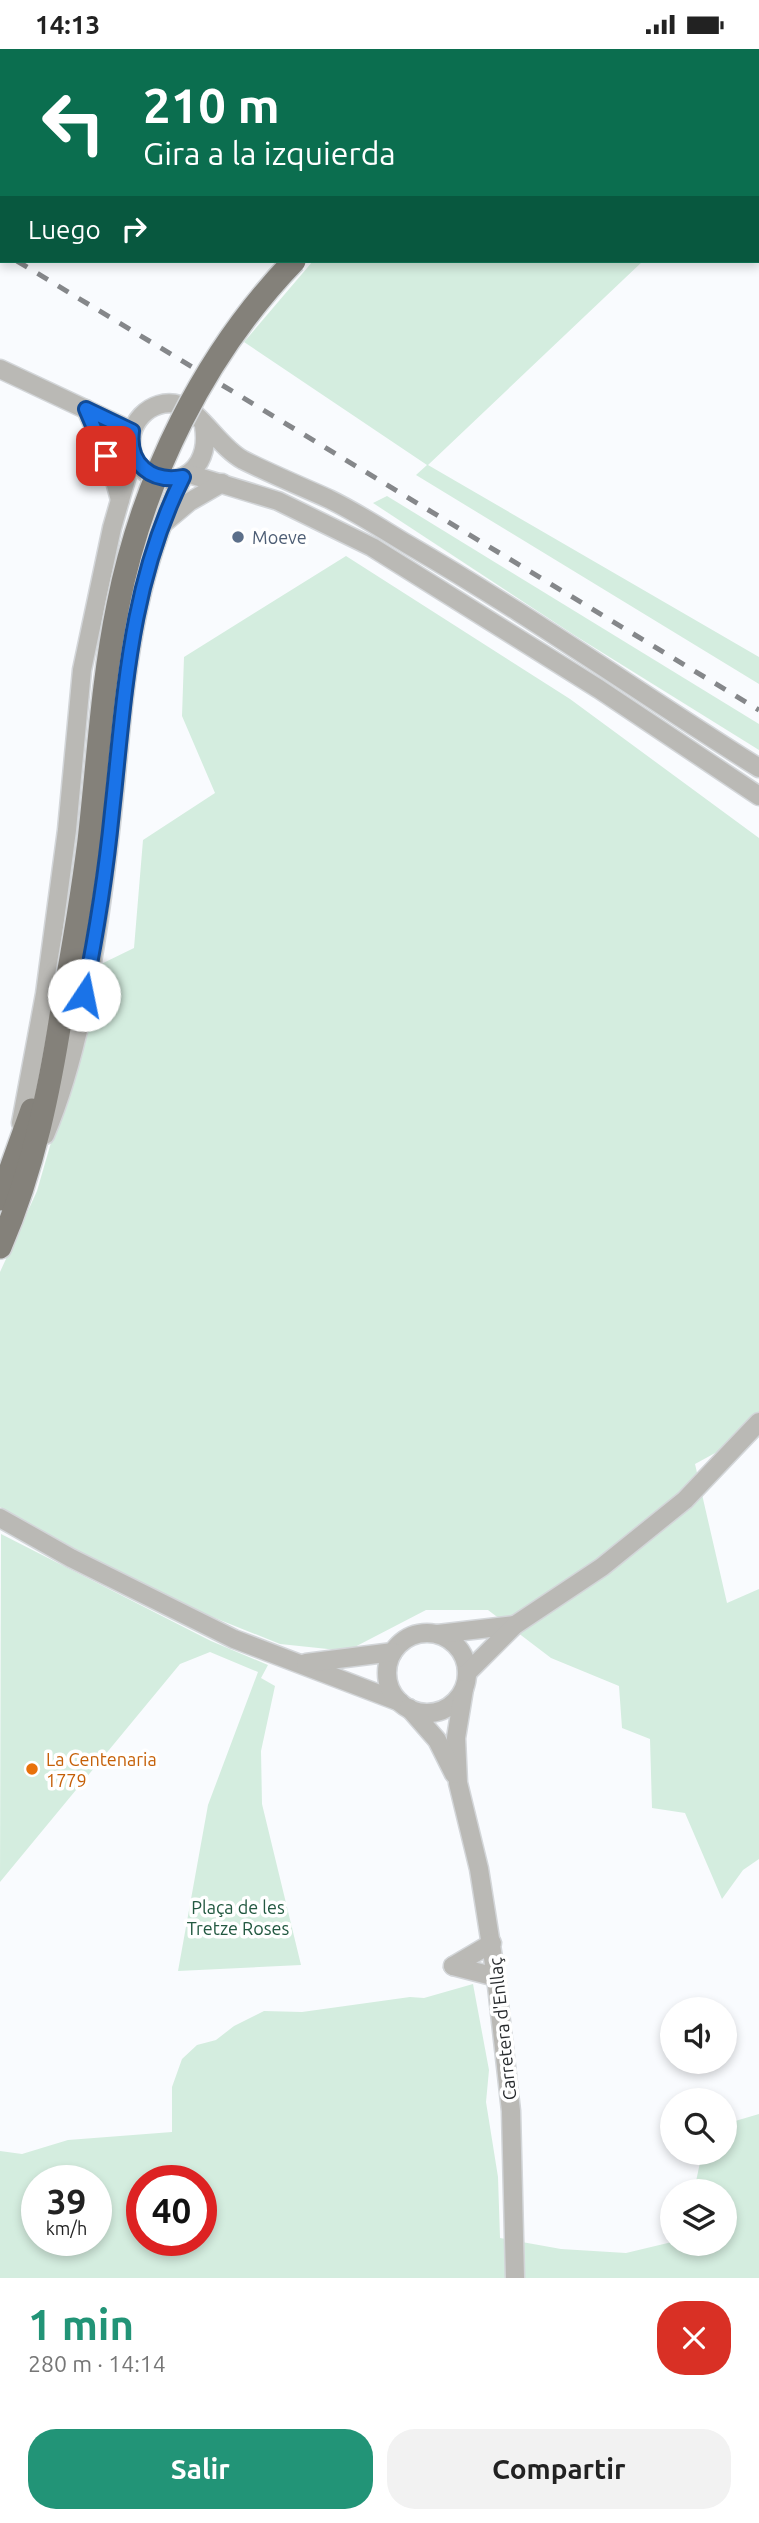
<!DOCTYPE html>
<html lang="es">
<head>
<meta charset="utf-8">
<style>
  body { margin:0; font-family:Ubuntu,sans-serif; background:#f2f2f2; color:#222; height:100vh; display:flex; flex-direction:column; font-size:26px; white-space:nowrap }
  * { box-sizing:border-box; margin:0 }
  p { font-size:23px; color:#767676 }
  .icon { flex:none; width:38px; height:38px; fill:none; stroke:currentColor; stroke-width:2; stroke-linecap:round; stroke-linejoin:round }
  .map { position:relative; height:2229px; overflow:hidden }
  .panel { display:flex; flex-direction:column; background:#fff; flex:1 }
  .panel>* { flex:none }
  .hud { position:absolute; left:0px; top:0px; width:760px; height:214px; box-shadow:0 4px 10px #0003; background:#0b6e4f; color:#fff; overflow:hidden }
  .buttons { position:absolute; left:660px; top:1948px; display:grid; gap:14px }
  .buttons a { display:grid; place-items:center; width:77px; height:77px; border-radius:50%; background:#fff; box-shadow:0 4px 10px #0003; font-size:35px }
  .speed { position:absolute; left:21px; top:2116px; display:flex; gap:14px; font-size:35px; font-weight:700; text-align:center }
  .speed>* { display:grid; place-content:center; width:91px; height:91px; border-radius:50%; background:#fff; box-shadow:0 4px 10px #0003; line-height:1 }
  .speed small { font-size:18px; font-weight:400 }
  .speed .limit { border:10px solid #d22; background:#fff; color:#111 }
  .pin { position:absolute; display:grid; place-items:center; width:60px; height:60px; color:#fff; margin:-30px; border-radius:14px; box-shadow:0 4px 10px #0006 }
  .me { position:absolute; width:77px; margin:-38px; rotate:11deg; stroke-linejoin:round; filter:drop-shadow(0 0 5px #0008) }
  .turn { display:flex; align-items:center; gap:24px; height:147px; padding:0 28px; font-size:32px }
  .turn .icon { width:91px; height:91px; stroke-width:2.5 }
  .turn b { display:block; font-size:49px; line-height:60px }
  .then { display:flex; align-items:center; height:66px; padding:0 28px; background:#0003; gap:14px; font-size:26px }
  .round { display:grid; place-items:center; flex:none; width:74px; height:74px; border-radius:28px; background:#f2f2f2 }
  .headline { display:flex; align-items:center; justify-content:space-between; height:119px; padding:0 28px }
  h1 { font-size:42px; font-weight:700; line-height:52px; color:#229477 }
  .action { display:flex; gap:14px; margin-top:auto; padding:14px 28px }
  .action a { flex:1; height:80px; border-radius:28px; background:#229477; color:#fff; font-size:28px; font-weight:700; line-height:80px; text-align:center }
  .action a+a { background:#f2f2f2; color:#222 }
  .status { display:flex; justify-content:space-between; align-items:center; height:49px; padding:0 35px; background:#fff; direction:ltr }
  .status svg { height:19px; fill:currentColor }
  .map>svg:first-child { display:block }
</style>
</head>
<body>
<div class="status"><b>14:13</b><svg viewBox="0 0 49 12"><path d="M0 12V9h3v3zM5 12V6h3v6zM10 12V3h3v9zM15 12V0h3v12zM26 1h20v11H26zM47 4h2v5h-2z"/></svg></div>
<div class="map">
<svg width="759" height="2229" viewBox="0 0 759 2229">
  <rect width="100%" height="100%" fill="#f9fbfe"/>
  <!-- green -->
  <g fill="#d4eddf" fill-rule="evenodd">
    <path d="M 313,212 L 643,212 L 428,416 L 759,608 L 759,635 L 416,426 L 427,416 L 244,293 Z"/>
    <path d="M 387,447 L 759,675 L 759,701 L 574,586 L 373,454 Z"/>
    <path d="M 346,507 L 570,650 L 759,789 L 759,1363 L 750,1385 L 695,1415 L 727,1554 L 759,1540 L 759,1810 L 743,1821 L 722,1850 L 685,1764 L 652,1759 L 650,1690 L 622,1679 L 619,1637 L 551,1609 L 488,1561 L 426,1561 L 347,1602 L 280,1595 L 160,1547 L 0,1458 L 0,1223 L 37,1142 L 69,1031 L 95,918 L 134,899 L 143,791 L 215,744 L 182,667 L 184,608 Z"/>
    <path d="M 1,1485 L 211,1592 L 268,1616 L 261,1629 L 275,1637 L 261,1702 L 262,1755 L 301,1916 L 178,1922 L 208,1756 L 258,1623 L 210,1603 L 180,1615 L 0,1833 Z"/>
    <path d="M 473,1935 L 489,2021 L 486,2053 L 498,2128 L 500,2189 L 561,2200 L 626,2204 L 672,2193 L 724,2194 L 724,2142 L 694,2142 L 702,2104 L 724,2104 L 725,2075 L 759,2065 L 759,2229 L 0,2229 L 0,2102 L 22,2105 L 68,2091 L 172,2083 L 172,2038 L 182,2010 L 197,1996 L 216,1991 L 234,1977 L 264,1962 L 302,1963 L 410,1948 L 424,1949 ZM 37,2132 L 96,2132 L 96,2191 L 37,2191 ZM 142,2132 L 201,2132 L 201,2191 L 142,2191 Z"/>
  </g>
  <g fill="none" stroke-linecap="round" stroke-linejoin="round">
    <defs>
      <g id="minor">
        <path d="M 0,320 L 132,382"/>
        <path d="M 86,360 L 112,421 L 120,451"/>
        <path d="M 204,377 C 214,437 148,447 133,406 C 123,377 150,347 180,356 C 201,363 219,398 243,411 C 271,425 300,437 329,450 C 356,463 382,480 407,495 C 528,565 641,645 759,719"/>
        <path d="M 189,425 L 278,452 L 372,498 L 599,640 L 759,747"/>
        <path d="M 164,474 L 189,453 L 222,434"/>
        <path d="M 21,1074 L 45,945 L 67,781 L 82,621 L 112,479 L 133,406"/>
        <path d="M 45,1086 C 87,988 104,844 115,737 C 125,630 134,526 183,428"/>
        <path d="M 0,1469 L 71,1509 L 234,1590 L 400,1653"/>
        <circle cx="427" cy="1624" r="40"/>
        <path d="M 438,1585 L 515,1576"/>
        <path d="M 306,1614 L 393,1603"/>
        <path d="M 467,1624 L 515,1576 L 602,1518 L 685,1451 L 759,1373"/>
        <path d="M 464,1640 L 456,1689 L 458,1734 L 479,1820 L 496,1928 L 511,2062 L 515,2229"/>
        <path d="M 409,1659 L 437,1691 L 454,1725"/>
        <path d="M 453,1917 L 492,1894"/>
        <path d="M 453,1917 L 496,1928"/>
      </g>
      <g id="major">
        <path d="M 505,2 L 507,0"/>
        <path d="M 0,1150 L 32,1061"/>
        <path d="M 0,1198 C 34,1119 50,1039 63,954"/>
      </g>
    </defs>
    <!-- minor casing -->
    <use href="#minor" stroke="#d3d6d9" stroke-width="21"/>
    <!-- major casing -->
    <use href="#major" stroke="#d3d6d9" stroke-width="26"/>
    <!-- minor -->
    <use href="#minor" stroke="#bab9b5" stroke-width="18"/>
    <!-- major -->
    <use href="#major" stroke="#84817a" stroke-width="23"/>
    <!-- rail -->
    <g stroke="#85878a" stroke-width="5" stroke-dasharray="12 12" stroke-linecap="butt">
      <path d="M 0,191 L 2,192"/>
      <path d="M 17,212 L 759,661"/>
    </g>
    <defs>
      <path id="major-bridge" d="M 63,954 C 73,900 82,847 89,792 C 98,714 102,634 118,556 C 143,430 204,305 294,212"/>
    </defs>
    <!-- major-bridge casing -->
    <use href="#major-bridge" stroke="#d3d6d9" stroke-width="26" stroke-linecap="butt"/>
    <!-- major-bridge -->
    <use href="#major-bridge" stroke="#84817a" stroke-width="23"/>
  </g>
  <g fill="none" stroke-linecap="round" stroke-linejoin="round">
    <defs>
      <path id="route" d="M 84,946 C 96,886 106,824 112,763 C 125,646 129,536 183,428 C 151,434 128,415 132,382 L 86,360 L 106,407"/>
    </defs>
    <!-- route casing -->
    <use href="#route" stroke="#114b97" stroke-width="18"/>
    <!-- route -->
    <use href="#route" stroke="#1a73e8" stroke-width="12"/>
  </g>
  <!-- markers -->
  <circle fill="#5c6f8a" stroke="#fff" stroke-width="2.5" cx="238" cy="488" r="7"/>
  <circle fill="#e8710a" stroke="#fff" stroke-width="2.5" cx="32" cy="1720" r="7"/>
  <g text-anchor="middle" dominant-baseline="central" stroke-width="7" stroke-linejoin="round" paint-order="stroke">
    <!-- service labels -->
    <g font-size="18" fill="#4e5e75" stroke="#fff" text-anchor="start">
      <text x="252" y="488">Moeve</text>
    </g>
    <!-- food labels -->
    <g font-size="18" fill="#c56008" stroke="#fff" text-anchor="start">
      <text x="46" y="1710">La Centenaria<tspan x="46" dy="21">1779</tspan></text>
    </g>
    <!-- park labels -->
    <g font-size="18" fill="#235941" stroke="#fff">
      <text x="238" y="1858">Plaça de les<tspan x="238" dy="21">Tretze Roses</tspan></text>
    </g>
    <!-- street labels -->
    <g font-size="18" fill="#282b2e" stroke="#fff">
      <text transform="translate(502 1980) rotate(-96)">Carretera d'Enllaç</text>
    </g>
  </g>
</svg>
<div class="buttons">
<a><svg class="icon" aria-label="sound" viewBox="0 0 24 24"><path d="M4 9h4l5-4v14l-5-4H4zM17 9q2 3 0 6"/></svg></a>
<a><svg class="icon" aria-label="search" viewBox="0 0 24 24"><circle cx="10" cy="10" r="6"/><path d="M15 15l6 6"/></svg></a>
<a><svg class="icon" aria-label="layers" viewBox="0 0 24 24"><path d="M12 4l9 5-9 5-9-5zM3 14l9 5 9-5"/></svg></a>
</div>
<div class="speed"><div>39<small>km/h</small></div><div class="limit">40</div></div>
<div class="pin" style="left:106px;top:407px;background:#d93025"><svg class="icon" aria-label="arrive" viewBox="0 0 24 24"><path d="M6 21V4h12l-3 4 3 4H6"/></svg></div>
<svg class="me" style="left:84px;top:946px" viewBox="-20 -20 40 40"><circle r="19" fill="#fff"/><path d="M0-13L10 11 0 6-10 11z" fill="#1a73e8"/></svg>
<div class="hud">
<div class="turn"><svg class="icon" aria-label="left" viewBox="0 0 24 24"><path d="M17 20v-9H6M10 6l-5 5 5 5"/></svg><div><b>210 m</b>Gira a la izquierda</div></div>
<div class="then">Luego<svg class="icon" aria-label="right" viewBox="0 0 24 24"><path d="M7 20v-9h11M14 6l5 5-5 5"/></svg></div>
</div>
</div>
<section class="panel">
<div class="headline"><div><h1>1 min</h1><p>280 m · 14:14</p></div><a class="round" style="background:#d93025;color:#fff"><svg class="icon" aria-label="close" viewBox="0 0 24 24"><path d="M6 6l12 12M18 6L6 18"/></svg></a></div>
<div class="action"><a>Salir</a><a>Compartir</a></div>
</section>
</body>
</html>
